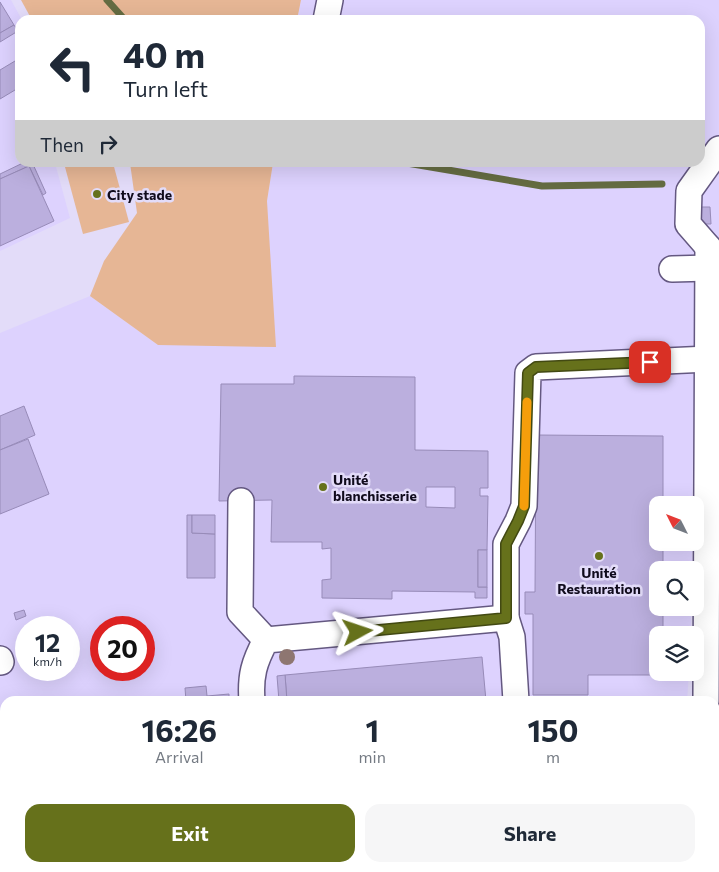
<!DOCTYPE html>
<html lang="en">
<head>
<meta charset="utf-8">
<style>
  body { margin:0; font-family:Commissioner,sans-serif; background:#f6f6f7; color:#1f2937; height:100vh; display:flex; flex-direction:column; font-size:19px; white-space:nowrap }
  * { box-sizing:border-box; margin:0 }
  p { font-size:16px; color:#747a83 }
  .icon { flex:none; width:28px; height:28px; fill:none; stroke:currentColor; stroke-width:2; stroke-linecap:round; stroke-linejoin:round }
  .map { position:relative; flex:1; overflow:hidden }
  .drawer { position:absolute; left:0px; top:696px; width:720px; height:176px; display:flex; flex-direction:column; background:#fff; border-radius:15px 15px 0 0; box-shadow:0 5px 20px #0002 }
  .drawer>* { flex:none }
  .banner { position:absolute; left:15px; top:15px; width:690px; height:152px; border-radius:15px; box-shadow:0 5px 20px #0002; background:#fff; color:#1f2937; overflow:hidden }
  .needle { width:32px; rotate:312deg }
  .controls { position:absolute; left:649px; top:496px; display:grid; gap:10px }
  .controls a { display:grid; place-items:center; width:55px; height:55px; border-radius:10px; background:#fff; box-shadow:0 5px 20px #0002; font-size:25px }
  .speed { position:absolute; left:15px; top:616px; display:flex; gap:10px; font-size:25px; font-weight:700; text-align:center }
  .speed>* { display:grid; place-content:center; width:65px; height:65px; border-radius:50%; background:#fff; box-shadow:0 5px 20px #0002; line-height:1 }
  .speed small { font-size:12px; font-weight:400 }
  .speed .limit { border:8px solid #d22; background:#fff; color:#111 }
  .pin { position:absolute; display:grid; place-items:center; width:42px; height:42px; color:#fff; margin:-21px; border-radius:10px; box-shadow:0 2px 8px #0006 }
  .me { position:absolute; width:55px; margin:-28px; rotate:85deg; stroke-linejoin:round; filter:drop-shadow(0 0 4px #0008) }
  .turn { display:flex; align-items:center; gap:18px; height:105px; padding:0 25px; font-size:22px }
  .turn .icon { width:65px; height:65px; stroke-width:2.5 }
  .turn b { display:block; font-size:35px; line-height:42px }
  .then { display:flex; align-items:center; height:48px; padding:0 25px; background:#0003; gap:10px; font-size:19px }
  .eta { display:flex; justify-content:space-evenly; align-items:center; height:85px; text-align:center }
  .eta b { font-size:30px; font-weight:700; line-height:35px }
  .cta { display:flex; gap:10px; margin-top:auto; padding:10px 25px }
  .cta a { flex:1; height:58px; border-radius:15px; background:#66711b; color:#fff; font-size:20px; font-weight:700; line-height:58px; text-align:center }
  .cta a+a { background:#f6f6f7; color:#1f2937 }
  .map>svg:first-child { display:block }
</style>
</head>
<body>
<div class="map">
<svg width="719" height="872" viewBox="0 0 719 872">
  <rect width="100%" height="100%" fill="#e3dcf9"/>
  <!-- built -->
  <g fill="#ddd2fe" fill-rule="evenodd">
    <path d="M 0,0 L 11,0 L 22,20 L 20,20 L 20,162 L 55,163 L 70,218 L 0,251 Z"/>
    <path d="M 301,0 L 719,0 L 719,298 L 695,342 L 692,505 L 658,505 L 658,542 L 692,543 L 692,570 L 658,570 L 658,608 L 691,608 L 691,635 L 658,635 L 658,672 L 689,673 L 687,701 L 5,701 L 5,868 L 44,868 L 28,872 L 0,872 L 0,333 L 90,296 L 158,345 L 267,201 L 273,163 L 700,162 L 700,20 L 297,20 ZM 26,628 L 69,628 L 69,670 L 26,670 ZM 101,628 L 144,628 L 144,670 L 101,670 Z"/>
    <path d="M 173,868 L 686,868 L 686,872 L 174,872 Z"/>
  </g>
  <!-- green -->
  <g fill="#e6b695">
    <path d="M 21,0 L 301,0 L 297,20 L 32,20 Z"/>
    <path d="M 81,162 L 113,163 L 129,222 L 83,234 L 65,167 Z"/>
    <path d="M 130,163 L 273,163 L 267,201 L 276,347 L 158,345 L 90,296 L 104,261 L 137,213 Z"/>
  </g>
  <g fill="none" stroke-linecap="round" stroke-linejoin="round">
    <!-- stream -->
    <g stroke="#656c42" stroke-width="7">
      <path d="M 107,0 L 125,20"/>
      <path d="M 401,162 L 542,186 L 662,184"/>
    </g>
  </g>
  <!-- building -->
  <g fill="#bbafde" stroke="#978bb8" fill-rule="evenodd">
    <path d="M 0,2 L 14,25 L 0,33 Z"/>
    <path d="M 14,25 L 18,31 L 0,42 L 0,33 Z"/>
    <path d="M 20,58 L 20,87 L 0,99 L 0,70 Z"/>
    <path d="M 25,162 L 32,162 L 46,193 L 43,195 L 29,166 L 0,179 L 0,174 Z"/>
    <path d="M 29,166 L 54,221 L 0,246 L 0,179 Z"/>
    <path d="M 700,207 L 710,207 L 711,224 L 700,224 Z"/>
    <path d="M 294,376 L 415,377 L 415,450 L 488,451 L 488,488 L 480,488 L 480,496 L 488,496 L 487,550 L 478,550 L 478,587 L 487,587 L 487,598 L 475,598 L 475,592 L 392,591 L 392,599 L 322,598 L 322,580 L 331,579 L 331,548 L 322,549 L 322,542 L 271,542 L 272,500 L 219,501 L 221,384 L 294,384 ZM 426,487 L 455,487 L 455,508 L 426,507 Z"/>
    <path d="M 24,406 L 35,435 L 0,450 L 0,416 Z"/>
    <path d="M 536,435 L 663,436 L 663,505 L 658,505 L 658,542 L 663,542 L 663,570 L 658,570 L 658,608 L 663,608 L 663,635 L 658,635 L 658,672 L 663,672 L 663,675 L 588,675 L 588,695 L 533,695 L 533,614 L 525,614 L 525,592 L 535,592 Z"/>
    <path d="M 28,439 L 49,494 L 0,514 L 0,450 Z"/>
    <path d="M 187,515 L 192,515 L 192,533 L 215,534 L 215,578 L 187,578 Z"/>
    <path d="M 192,515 L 215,515 L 215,534 L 192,533 Z"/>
    <rect x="478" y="550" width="9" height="37"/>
    <path d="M 24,610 L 26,616 L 16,620 L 14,613 Z"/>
    <path d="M 482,657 L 486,701 L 287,701 L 285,675 Z"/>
    <path d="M 285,675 L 287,701 L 279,701 L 277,676 Z"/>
    <path d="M 206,686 L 207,696 L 229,694 L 229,701 L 186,701 L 185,688 Z"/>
    <path d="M 0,783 L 5,793 L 5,858 L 0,861 Z"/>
  </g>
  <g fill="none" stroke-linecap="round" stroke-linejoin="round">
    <defs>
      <g id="minor">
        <path d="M 326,20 L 330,0"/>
        <path d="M 708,247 L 688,224 L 689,191 L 719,149"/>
        <path d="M 672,269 L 709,268"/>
        <path d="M 241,501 L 240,612 L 266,640"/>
        <path d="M 506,618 L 506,544 L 518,521 L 524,506 L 528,373 L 536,367 L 708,359"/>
        <path d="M 0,659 L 1,662"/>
        <path d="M 252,701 C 250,676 254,662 266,640 L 506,618 L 512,637 L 516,701"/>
        <path d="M 706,701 L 708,247"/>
        <path d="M 300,868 L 301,872"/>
        <path d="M 707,868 L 707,872"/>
        <path d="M 582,872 L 614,868 L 655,869"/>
      </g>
    </defs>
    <!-- minor casing -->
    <use href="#minor" stroke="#645881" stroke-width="28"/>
    <!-- minor -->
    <use href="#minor" stroke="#fff" stroke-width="25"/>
  </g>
  <!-- trees -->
  <circle fill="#8e7671" cx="287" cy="657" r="8"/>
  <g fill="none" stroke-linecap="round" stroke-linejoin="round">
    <defs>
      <path id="route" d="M 358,632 L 506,618 L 506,544 L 518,521 L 524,506 L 528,373 L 536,367 L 650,362"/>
    </defs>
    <!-- route casing -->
    <use href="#route" stroke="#424912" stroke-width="12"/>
    <!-- route -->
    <use href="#route" stroke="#66711b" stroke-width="9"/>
    <!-- slow -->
    <path stroke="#f59e0b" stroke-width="9" d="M 524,506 L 527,402"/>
  </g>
  <!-- markers -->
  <g fill="#66711b" stroke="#e3dcf9" stroke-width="2">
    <circle cx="97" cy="194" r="5"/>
    <circle cx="323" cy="487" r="5"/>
    <circle cx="599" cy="556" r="5"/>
  </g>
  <g text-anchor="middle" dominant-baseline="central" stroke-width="5" stroke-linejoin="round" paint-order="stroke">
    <!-- poi labels -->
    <g font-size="14" font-weight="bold" fill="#100b1c" stroke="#e3dcf9" text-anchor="start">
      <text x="107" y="194">City stade</text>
      <text x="333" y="479">Unité<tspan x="333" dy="16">blanchisserie</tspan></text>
      <text x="599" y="572" text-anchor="middle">Unité<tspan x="599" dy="16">Restauration</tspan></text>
    </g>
  </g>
</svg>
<div class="controls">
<a><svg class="needle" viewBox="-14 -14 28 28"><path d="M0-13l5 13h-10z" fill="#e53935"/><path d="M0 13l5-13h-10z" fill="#747a83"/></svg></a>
<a><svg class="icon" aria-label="search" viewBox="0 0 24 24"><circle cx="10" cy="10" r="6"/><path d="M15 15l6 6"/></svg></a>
<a><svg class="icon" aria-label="layers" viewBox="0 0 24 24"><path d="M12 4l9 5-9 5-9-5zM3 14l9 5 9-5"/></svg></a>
</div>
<div class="speed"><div>12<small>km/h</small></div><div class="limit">20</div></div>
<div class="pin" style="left:650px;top:362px;background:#d93025"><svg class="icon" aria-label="arrive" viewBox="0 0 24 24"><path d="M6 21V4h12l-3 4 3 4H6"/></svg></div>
<svg class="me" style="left:358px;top:632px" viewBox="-20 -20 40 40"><path d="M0-17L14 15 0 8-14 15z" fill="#66711b" stroke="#fff" stroke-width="4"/></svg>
<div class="banner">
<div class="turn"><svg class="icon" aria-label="left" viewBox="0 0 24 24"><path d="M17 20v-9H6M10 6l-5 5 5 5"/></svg><div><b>40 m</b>Turn left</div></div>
<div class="then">Then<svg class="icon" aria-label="right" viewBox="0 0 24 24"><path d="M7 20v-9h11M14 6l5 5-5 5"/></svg></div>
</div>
<section class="drawer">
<div class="eta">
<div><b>16:26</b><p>Arrival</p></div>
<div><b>1</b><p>min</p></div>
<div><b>150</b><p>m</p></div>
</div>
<div class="cta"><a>Exit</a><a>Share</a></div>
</section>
</div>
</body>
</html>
